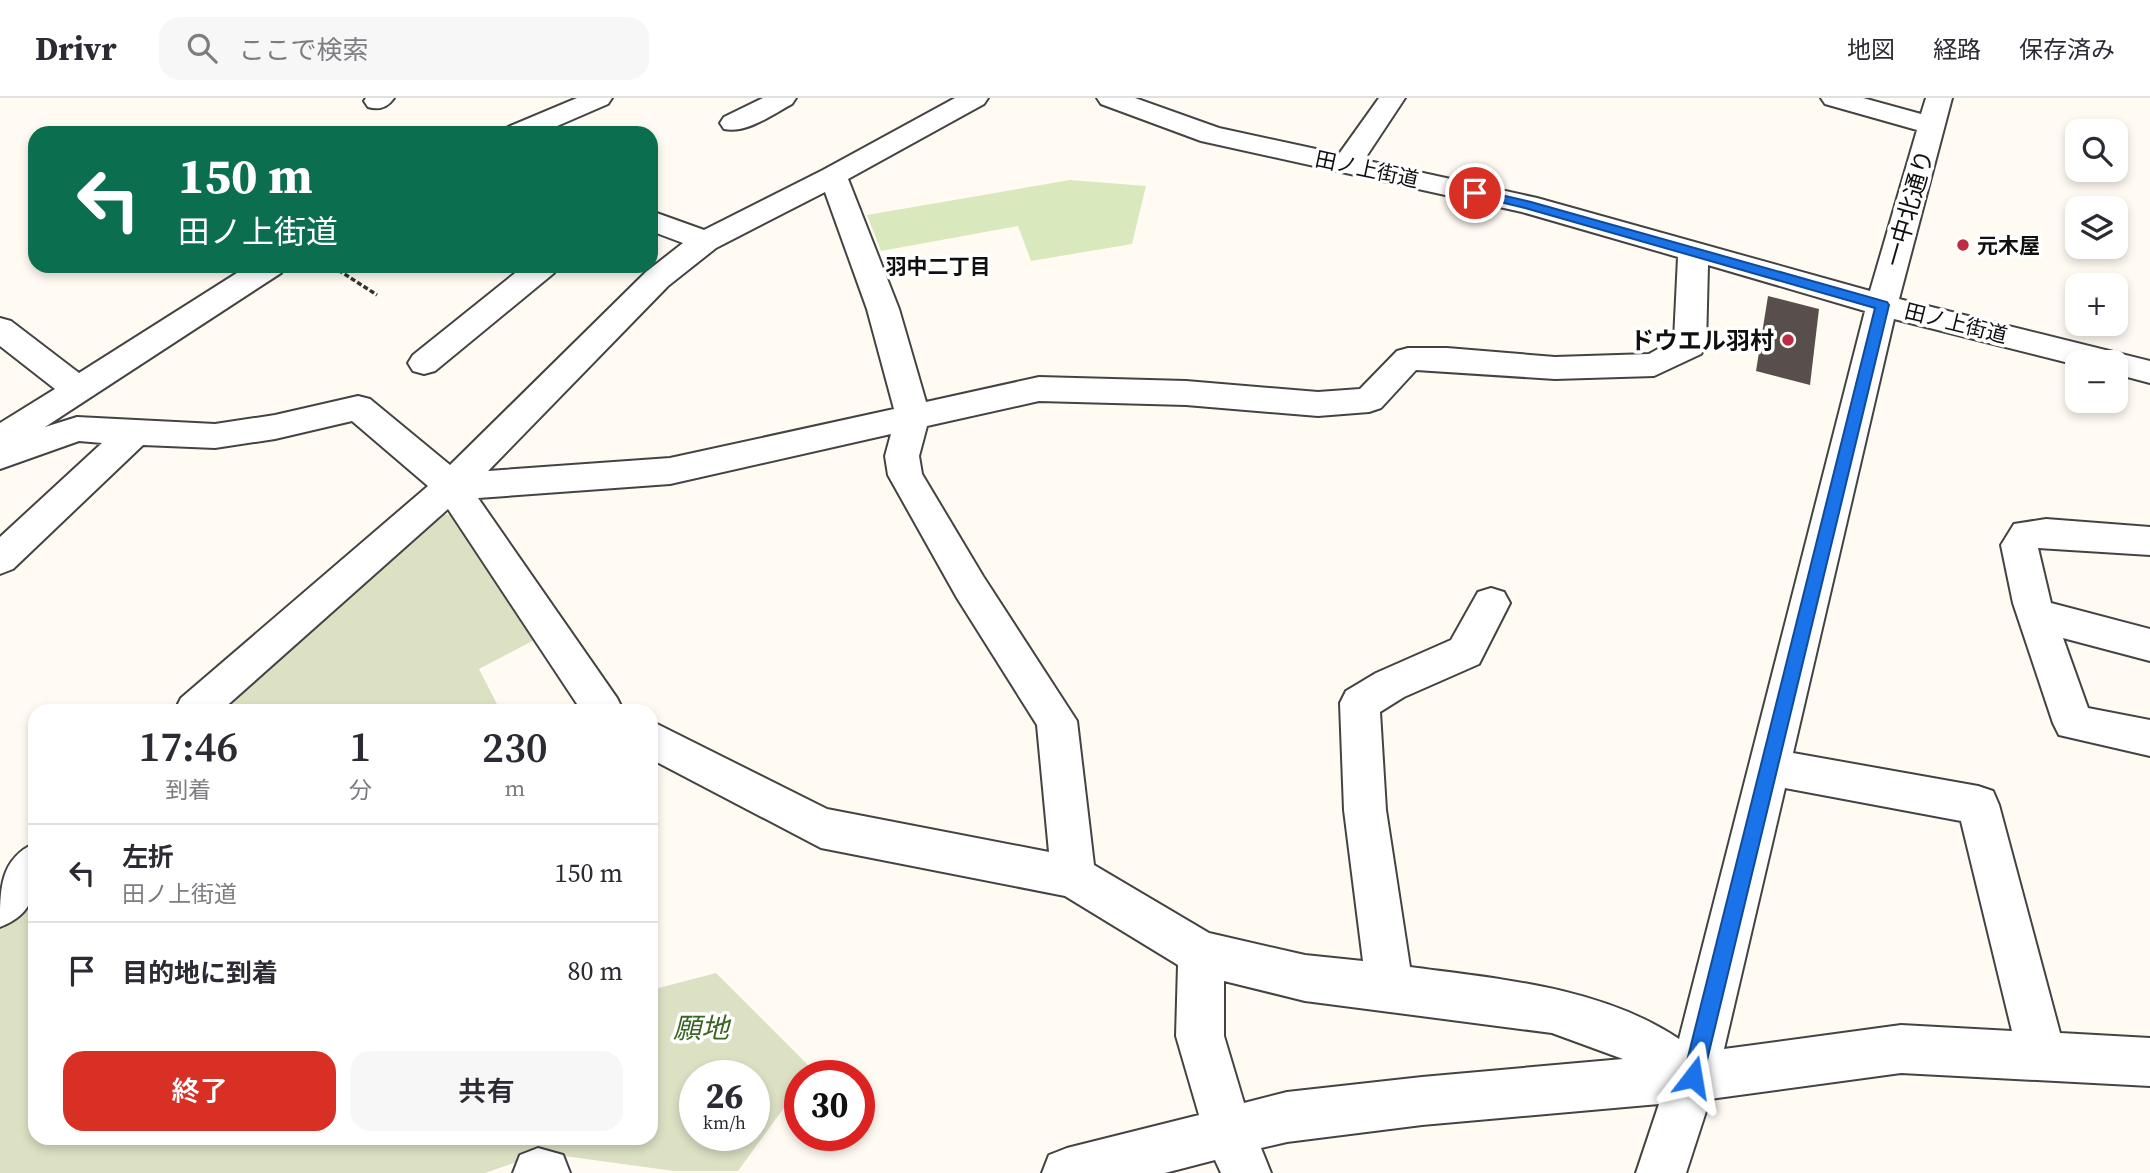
<!DOCTYPE html>
<html lang="ja">
<head>
<meta charset="utf-8">
<style>
  body { margin:0; font-family:"Source Serif 4","Noto Sans JP",serif; background:#f7f7f7; color:#2b2b33; height:100vh; display:flex; flex-direction:column; font-size:26px; white-space:nowrap }
  * { box-sizing:border-box; margin:0 }
  p { font-size:23px; color:#7c7c81 }
  .icon { flex:none; width:38px; height:38px; fill:none; stroke:currentColor; stroke-width:2; stroke-linecap:round; stroke-linejoin:round }
  .map { position:relative; flex:1; overflow:hidden }
  .sheet { position:absolute; left:28px; top:606px; width:630px; height:441px; display:flex; flex-direction:column; background:#fff; border-radius:21px; box-shadow:0 4px 10px #0003 }
  .sheet>* { flex:none }
  .guide { position:absolute; left:28px; top:28px; width:630px; height:147px; border-radius:21px; box-shadow:0 4px 10px #0003; background:#0b6e4f; color:#fff; overflow:hidden }
  .tools { position:absolute; left:2065px; top:21px; display:grid; gap:14px }
  .tools a { display:grid; place-items:center; width:63px; height:63px; border-radius:14px; background:#fff; box-shadow:0 4px 10px #0003; font-size:35px }
  .speed { position:absolute; left:679px; top:962px; display:flex; gap:14px; font-size:35px; font-weight:700; text-align:center }
  .speed>* { display:grid; place-content:center; width:91px; height:91px; border-radius:50%; background:#fff; box-shadow:0 4px 10px #0003; line-height:1 }
  .speed small { font-size:18px; font-weight:400 }
  .speed .limit { border:10px solid #d22; background:#fff; color:#111 }
  .pin { position:absolute; display:grid; place-items:center; width:60px; height:60px; color:#fff; margin:-30px; border:4px solid #fff; border-radius:50%; box-shadow:0 2px 7px #0007 }
  .me { position:absolute; width:77px; margin:-38px; rotate:14deg; stroke-linejoin:round; filter:drop-shadow(0 0 5px #0008) }
  .turn { display:flex; align-items:center; gap:24px; height:147px; padding:0 35px; font-size:32px }
  .turn .icon { width:91px; height:91px; stroke-width:2.5 }
  .turn b { display:block; font-size:49px; line-height:60px }
  .eta { display:flex; justify-content:space-evenly; align-items:center; height:119px; text-align:center }
  .eta b { font-size:42px; font-weight:600; line-height:49px }
  .button { display:flex; gap:14px; margin-top:auto; padding:14px 35px }
  .button a { flex:1; height:80px; border-radius:21px; background:#d93025; color:#fff; font-size:28px; font-weight:600; line-height:80px; text-align:center }
  .button a+a { background:#f7f7f7; color:#2b2b33 }
  ul { padding:0; list-style:none }
  li { display:flex; align-items:center; gap:21px; height:98px; padding:0 35px; border-top:2px solid #e1e1e2 }
  li div { flex:1 }
  li b { display:block; font-size:26px }
  li em { font-style:normal }
  header { display:flex; align-items:center; gap:42px; box-sizing:border-box; height:98px; padding:0 35px; background:#fff; border-bottom:2px solid #e1e1e2 }
  header strong { font-size:33px }
  nav { display:flex; gap:38px; margin-inline-start:auto; font-size:24px }
  .search { width:490px; height:63px; background:#f7f7f7; display:flex; align-items:center; gap:18px; box-sizing:border-box; padding:0 24px; border-radius:21px; color:#7c7c81; font-size:26px }
  .map>svg:first-child { display:block }
</style>
</head>
<body>
<header>
<strong>Drivr</strong>
<div class="search"><svg class="icon" aria-label="search" viewBox="0 0 24 24"><circle cx="10" cy="10" r="6"/><path d="M15 15l6 6"/></svg>ここで検索</div>
<nav><a>地図</a><a>経路</a><a>保存済み</a></nav>
</header>
<div class="map">
<svg width="2150" height="1075" viewBox="0 0 2150 1075">
  <rect width="100%" height="100%" fill="#fffbf3"/>
  <!-- green -->
  <path fill="#dae9bd" d="M 1070,82 L 1146,88 L 1132,146 L 1031,163 L 1018,128 L 881,153 L 867,117 Z"/>
  <!-- cemetery -->
  <g fill="#dce1c4" fill-rule="evenodd">
    <path d="M 441,416 L 462,417 L 540,539 L 479,571 L 500,612 L 210,612 Z"/>
    <path d="M 35,779 L 35,1040 L 651,1040 L 651,892 L 716,875 L 812,971 L 807,978 L 800,978 L 800,988 L 738,1073 L 674,1073 L 542,1055 L 485,1075 L 0,1075 L 0,823 ZM 695,978 L 754,978 L 754,1038 L 695,1038 Z"/>
  </g>
  <!-- building -->
  <path fill="#584f4c" d="M 1768,198 L 1819,211 L 1810,287 L 1756,273 Z"/>
  <g fill="none" stroke-linecap="round" stroke-linejoin="round">
    <defs>
      <g id="minor">
        <path d="M 366,0 L 394,0 C 387,10 379,12 368,9 L 364,3 Z"/>
        <path d="M 577,0 L 612,0 L 608,6 L 541,35 L 504,35 L 508,29 Z"/>
        <path d="M 763,0 L 796,0 L 792,6 C 773,16 747,36 724,31 L 720,25 L 724,19 Z"/>
        <path d="M 955,0 L 988,0 L 984,6 L 848,81 L 899,211 L 926,304 L 1039,279 L 1186,283 L 1318,294 L 1360,291 L 1397,253 L 1408,250 L 1447,250 L 1555,259 L 1649,256 L 1674,242 L 1678,159 L 1522,114 L 1201,43 L 1101,6 L 1097,0 L 1135,0 L 1219,30 L 1339,56 L 1379,0 L 1405,0 L 1364,62 L 1537,100 L 1870,193 L 1917,32 L 1825,6 L 1821,0 L 1863,0 L 1921,16 L 1926,0 L 1952,0 L 1899,201 L 2150,263 L 2150,285 L 2116,276 L 2116,264 L 2077,264 L 2077,267 L 1894,221 L 1793,655 L 1978,688 L 1993,693 L 1999,707 L 2060,935 L 2150,940 L 2150,988 L 1901,975 L 1710,1001 L 1686,1075 L 1636,1075 L 1659,1006 L 1422,1027 L 1287,1044 L 1261,1050 L 1271,1075 L 1221,1075 L 1215,1062 L 1165,1075 L 1042,1075 L 1049,1057 L 1067,1050 L 1199,1017 L 1176,938 L 1178,867 L 1065,798 L 821,750 L 651,661 L 651,623 L 827,711 L 1049,754 L 1037,627 L 957,500 L 888,377 L 885,358 L 891,336 L 670,386 L 478,400 L 617,600 L 623,612 L 581,612 L 448,411 L 222,612 L 175,612 L 181,600 L 428,388 L 352,323 L 275,341 L 215,350 L 143,347 L 13,471 L 0,476 L 0,439 L 102,345 L 79,343 L 0,371 L 0,325 L 55,291 L 0,248 L 0,220 L 11,223 L 79,275 L 248,168 L 285,168 L 281,175 L 45,329 L 77,319 L 215,326 L 275,317 L 358,298 L 370,301 L 450,367 L 646,174 L 683,145 L 651,133 L 651,113 L 704,132 L 823,72 ZM 825,94 L 867,211 L 894,311 L 670,360 L 488,373 L 668,188 L 716,150 ZM 1708,167 L 1865,213 L 1679,941 C 1602,889 1499,881 1410,869 L 1386,712 L 1380,614 L 1404,599 L 1479,566 L 1510,505 L 1504,494 L 1491,490 L 1478,494 L 1451,542 L 1376,575 L 1346,593 L 1340,605 L 1344,712 L 1363,863 L 1305,857 L 1209,835 L 1094,767 L 1077,623 L 983,478 L 922,376 L 919,358 L 927,328 L 1039,303 L 1186,307 L 1318,318 L 1369,314 L 1381,310 L 1416,272 L 1555,281 L 1654,278 L 1701,256 L 1706,248 ZM 1785,690 L 1961,723 L 2012,933 L 1901,927 L 1724,951 ZM 1224,883 L 1305,903 L 1552,935 L 1623,961 L 1422,979 L 1287,994 L 1244,1005 L 1224,938 Z"/>
        <path d="M 524,168 L 558,168 L 554,175 L 435,273 L 424,276 L 413,273 L 408,265 L 413,257 Z"/>
        <path d="M 2046,421 L 2150,429 L 2150,457 L 2038,450 L 2051,505 L 2150,531 L 2150,563 L 2063,540 L 2088,610 L 2150,622 L 2150,658 L 2059,637 L 2053,625 L 2013,505 L 2001,447 L 2014,426 Z"/>
        <path d="M 35,745 C 35,783 42,813 0,829 C 0,790 0,761 35,745 Z"/>
        <path d="M 538,1050 L 563,1057 L 570,1075 L 513,1075 L 520,1057 Z"/>
      </g>
    </defs>
    <!-- minor casing -->
    <use href="#minor" stroke="#434343" stroke-width="4"/>
    <!-- path -->
    <path stroke="#323232" stroke-width="3.5" stroke-dasharray="5 2.5" stroke-linecap="butt" d="M 332,168 L 377,197"/>
    <!-- minor -->
    <use href="#minor" fill="#fff" fill-rule="evenodd"/>
  </g>
  <!-- route -->
  <path fill="#1a73e8" stroke="#114b97" stroke-width="2" d="M 1475,91 L 1531,104 L 1887,204 L 1889,207 L 1703,979 L 1700,986 L 1693,989 L 1686,986 L 1683,979 L 1875,210 L 1525,110 L 1471,97 L 1471,92 Z"/>
  <!-- markers -->
  <g fill="#bd2b45" stroke="#fff" stroke-width="2.5">
    <circle cx="1963" cy="147" r="7"/>
    <circle cx="1788" cy="242" r="7"/>
  </g>
  <g text-anchor="middle" dominant-baseline="central" stroke-width="7" stroke-linejoin="round" paint-order="stroke">
    <!-- far-street labels -->
    <g font-size="21" fill="#101010" stroke="#fff">
      <text transform="translate(1367 71) rotate(12)">田ノ上街道</text>
      <text transform="translate(1956 225) rotate(14)">田ノ上街道</text>
    </g>
    <!-- far-poi labels -->
    <g font-size="21" font-weight="bold" fill="#101010" stroke="#fff" text-anchor="start">
      <text x="1977" y="147">元木屋</text>
    </g>
    <!-- far-neighbourhood labels -->
    <g font-size="21" font-weight="bold" fill="#101010" stroke="#fff">
      <text x="938" y="168">羽中二丁目</text>
    </g>
    <!-- street labels -->
    <g font-size="24" fill="#101010" stroke="#fff">
      <text transform="translate(1909 110) rotate(-74)">一中北通り</text>
    </g>
    <!-- poi labels -->
    <g font-size="24" font-weight="bold" fill="#101010" stroke="#fff" text-anchor="end">
      <text x="1774" y="242">ドウエル羽村</text>
    </g>
    <!-- near-park labels -->
    <g font-size="28" font-style="italic" fill="#396721" stroke="#fff">
      <text x="701" y="930">願地</text>
    </g>
  </g>
</svg>
<div class="tools">
<a><svg class="icon" aria-label="search" viewBox="0 0 24 24"><circle cx="10" cy="10" r="6"/><path d="M15 15l6 6"/></svg></a>
<a><svg class="icon" aria-label="layers" viewBox="0 0 24 24"><path d="M12 4l9 5-9 5-9-5zM3 14l9 5 9-5"/></svg></a>
<a>+</a>
<a>−</a>
</div>
<div class="speed"><div>26<small>km/h</small></div><div class="limit">30</div></div>
<div class="pin" style="left:1475px;top:95px;background:#d93025"><svg class="icon" aria-label="arrive" viewBox="0 0 24 24"><path d="M6 21V4h12l-3 4 3 4H6"/></svg></div>
<svg class="me" style="left:1693px;top:979px" viewBox="-20 -20 40 40"><path d="M0-17L14 15 0 8-14 15z" fill="#1a73e8" stroke="#fff" stroke-width="4"/></svg>
<div class="guide">
<div class="turn"><svg class="icon" aria-label="left" viewBox="0 0 24 24"><path d="M17 20v-9H6M10 6l-5 5 5 5"/></svg><div><b>150 m</b>田ノ上街道</div></div>
</div>
<section class="sheet">
<div class="eta">
<div><b>17:46</b><p>到着</p></div>
<div><b>1</b><p>分</p></div>
<div><b>230</b><p>m</p></div>
</div>
<ul>
<li><svg class="icon" aria-label="left" viewBox="0 0 24 24"><path d="M17 20v-9H6M10 6l-5 5 5 5"/></svg><div><b>左折</b><p>田ノ上街道</p></div><em>150 m</em></li>
<li><svg class="icon" aria-label="arrive" viewBox="0 0 24 24"><path d="M6 21V4h12l-3 4 3 4H6"/></svg><div><b>目的地に到着</b></div><em>80 m</em></li>
</ul>
<div class="button"><a>終了</a><a>共有</a></div>
</section>
</div>
</body>
</html>
